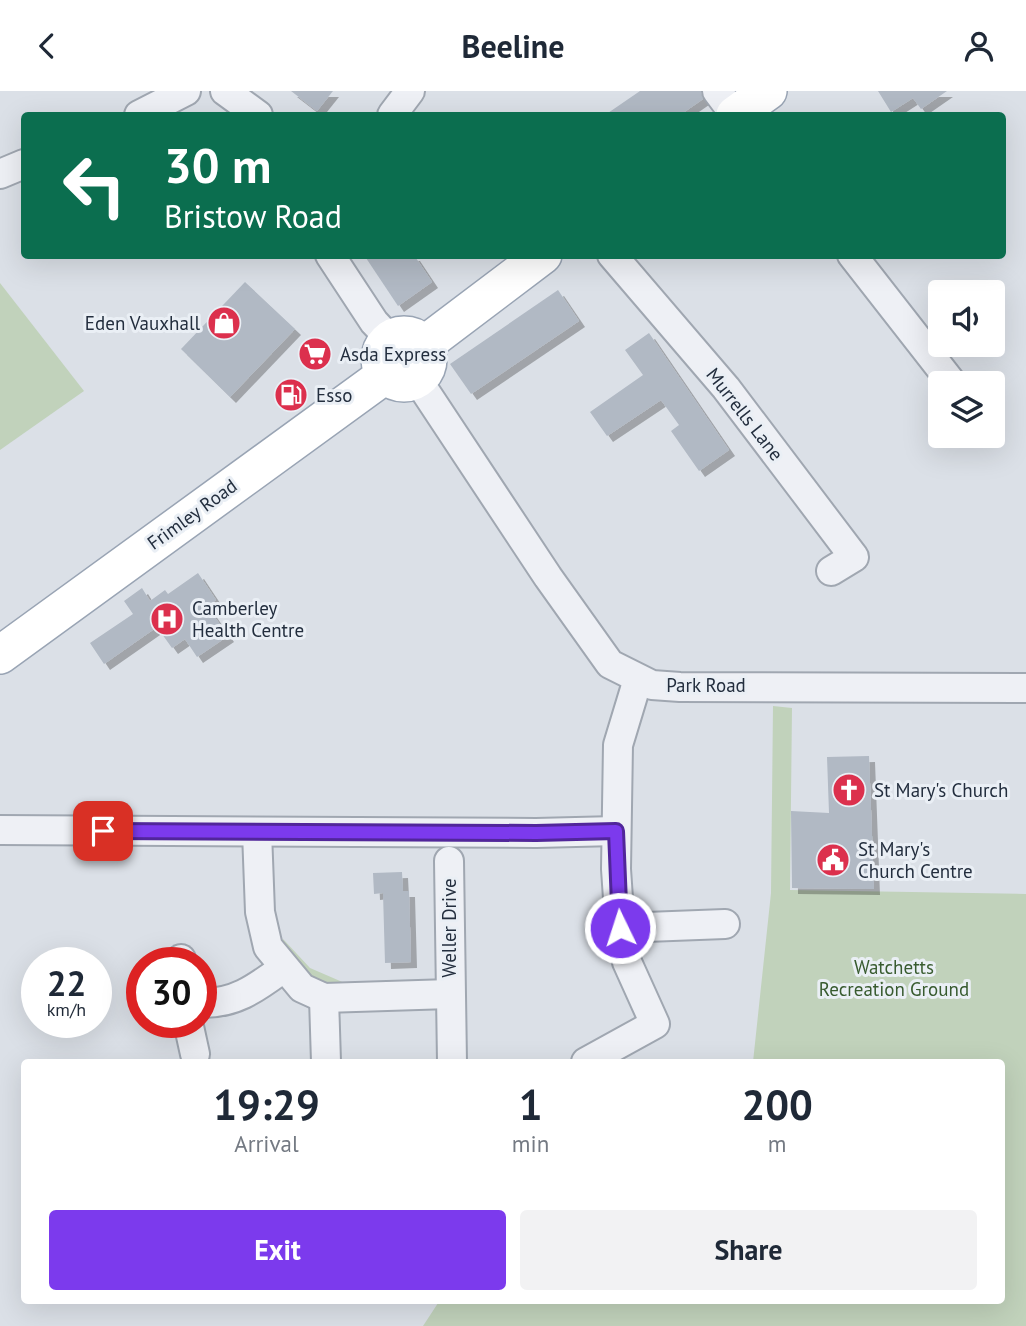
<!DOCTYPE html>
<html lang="en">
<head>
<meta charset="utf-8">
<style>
  body { margin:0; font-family:"PT Sans",sans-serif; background:#f2f2f3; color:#1f2937; height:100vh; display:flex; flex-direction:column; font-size:26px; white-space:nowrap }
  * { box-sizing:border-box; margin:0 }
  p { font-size:23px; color:#747a83 }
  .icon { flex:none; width:38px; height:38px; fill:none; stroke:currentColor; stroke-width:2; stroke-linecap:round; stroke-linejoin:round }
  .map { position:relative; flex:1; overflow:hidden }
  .drawer { position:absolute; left:21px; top:968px; width:984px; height:245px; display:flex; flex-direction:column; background:#fff; border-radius:7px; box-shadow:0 7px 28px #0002 }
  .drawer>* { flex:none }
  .guide { position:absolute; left:21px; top:21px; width:985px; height:147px; border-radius:7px; box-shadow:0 7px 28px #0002; background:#0b6e4f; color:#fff; overflow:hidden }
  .controls { position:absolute; left:928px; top:189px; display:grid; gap:14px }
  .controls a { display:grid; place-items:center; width:77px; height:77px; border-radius:7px; background:#fff; box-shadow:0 7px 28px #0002; font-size:35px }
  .speed { position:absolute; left:21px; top:856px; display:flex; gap:14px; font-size:35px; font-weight:700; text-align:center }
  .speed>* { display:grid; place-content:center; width:91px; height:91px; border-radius:50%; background:#fff; box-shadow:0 7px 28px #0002; line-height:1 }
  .speed small { font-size:18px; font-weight:400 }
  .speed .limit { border:10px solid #d22; background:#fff; color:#111 }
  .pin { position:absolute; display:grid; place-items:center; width:60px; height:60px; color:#fff; margin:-30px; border-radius:14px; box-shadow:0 4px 10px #0006 }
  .me { position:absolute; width:77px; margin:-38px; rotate:356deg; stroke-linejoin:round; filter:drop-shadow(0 0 5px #0008) }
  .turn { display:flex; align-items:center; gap:24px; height:147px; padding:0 28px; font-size:32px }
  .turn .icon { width:91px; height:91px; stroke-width:2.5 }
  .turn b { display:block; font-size:49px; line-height:60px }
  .eta { display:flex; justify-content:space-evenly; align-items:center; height:119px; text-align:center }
  .eta b { font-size:42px; font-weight:800; line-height:49px }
  .primary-button { display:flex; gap:14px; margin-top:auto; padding:14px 28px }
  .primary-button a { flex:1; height:80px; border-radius:7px; background:#7c3aed; color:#fff; font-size:28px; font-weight:800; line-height:80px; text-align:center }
  .primary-button a+a { background:#f2f2f3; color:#1f2937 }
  header { display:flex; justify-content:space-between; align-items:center; height:91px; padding:0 28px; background:#fff; font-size:32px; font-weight:800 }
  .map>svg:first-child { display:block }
</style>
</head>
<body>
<header><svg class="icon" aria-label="back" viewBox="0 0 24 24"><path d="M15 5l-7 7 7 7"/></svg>Beeline<svg class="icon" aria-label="person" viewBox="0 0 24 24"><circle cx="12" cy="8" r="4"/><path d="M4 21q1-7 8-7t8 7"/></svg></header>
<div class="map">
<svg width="1026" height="1235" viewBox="0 0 1026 1235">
  <defs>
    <filter id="shadow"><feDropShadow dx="6" dy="6" stdDeviation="0" flood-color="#0004"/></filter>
  </defs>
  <rect width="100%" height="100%" fill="#dbe0e7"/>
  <!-- green -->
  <g fill="#c1d2bb">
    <path d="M 0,192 L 84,300 L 0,359 Z"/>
    <path d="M 773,615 L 792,617 L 790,799 L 1026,803 L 1026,1235 L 423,1235 L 440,1209 L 1001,1209 L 1001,971 L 753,971 L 771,802 Z"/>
    <path d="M 283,848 L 310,877 L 347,893 L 317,893 L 280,857 Z"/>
  </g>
  <!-- building -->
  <g fill="#b1b9c4" filter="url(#shadow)">
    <path d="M 291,0 L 333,0 L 317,20 Z"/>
    <path d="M 640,0 L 701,0 L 703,8 L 680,24 L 605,24 Z"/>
    <path d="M 878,0 L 947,0 L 921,18 L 913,7 L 891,21 Z"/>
    <path d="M 364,164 L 414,164 L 432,191 L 398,215 Z"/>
    <path d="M 245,191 L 295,238 L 230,306 L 181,258 Z"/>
    <path d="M 558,199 L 579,230 L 471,303 L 450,273 Z"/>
    <path d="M 649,242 L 729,359 L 699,380 L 671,340 L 679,334 L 661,309 L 607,345 L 590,321 L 643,284 L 625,259 Z"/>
    <path d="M 198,482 L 216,509 L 207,515 L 228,545 L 197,566 L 185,548 L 172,557 L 157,536 L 104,573 L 90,552 L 133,523 L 124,510 L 142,497 L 150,510 L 165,499 L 168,503 Z"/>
    <path d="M 869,665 L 874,798 L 792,797 L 791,720 L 829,722 L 827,666 Z"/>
    <path d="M 402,781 L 403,800 L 409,800 L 411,871 L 385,872 L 383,802 L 374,803 L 373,782 Z"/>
  </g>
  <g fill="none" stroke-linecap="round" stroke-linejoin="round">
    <defs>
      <g id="minor">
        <path d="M 225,0 L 258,24"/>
        <path d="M 717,0 L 735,24"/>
        <path d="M 139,24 L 186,0"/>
        <path d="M 392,24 L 410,0"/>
        <path d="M 0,83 L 24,73"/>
        <path d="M 330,164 L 374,231 L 390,248"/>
        <path d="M 612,164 L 726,297 L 854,466 L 831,480"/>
        <path d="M 852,164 L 952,292"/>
        <path d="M 417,288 L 548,486 L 610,573 L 652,594 L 680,596 L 1026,597"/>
        <path d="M 0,739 L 536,742 L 616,740"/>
        <path d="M 257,741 L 260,821 L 268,856 L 302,897 L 324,907 L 450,903"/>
        <path d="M 449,770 L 452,971"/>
        <path d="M 620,837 L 725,833"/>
        <path d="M 181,868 L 182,872"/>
        <path d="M 324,907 L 326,971"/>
        <path d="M 201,912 C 235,913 256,897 282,878"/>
        <path d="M 188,931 L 195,963"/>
        <path d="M 586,971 L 655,933 L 627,871 L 620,837 L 616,778 L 618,654 L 638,588"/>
      </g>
      <g id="major">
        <path d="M 735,24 L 768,0"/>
        <circle cx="404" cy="268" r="24"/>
        <path d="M 424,254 L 543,164"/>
        <path d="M 0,564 L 385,284"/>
      </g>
    </defs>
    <!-- minor casing -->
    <use href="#minor" stroke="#a0a7b1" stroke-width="32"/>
    <!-- major casing -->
    <use href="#major" stroke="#99a4b4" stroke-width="40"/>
    <!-- minor -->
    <use href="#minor" stroke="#eef0f5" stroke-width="28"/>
    <!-- major -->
    <use href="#major" stroke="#fff" stroke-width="37"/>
  </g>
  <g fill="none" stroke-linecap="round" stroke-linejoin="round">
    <defs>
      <path id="route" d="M 103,740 L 536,742 L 616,740 L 620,837"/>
    </defs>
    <!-- route casing -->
    <use href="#route" stroke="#51269a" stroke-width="18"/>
    <!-- route -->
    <use href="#route" stroke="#7c3aed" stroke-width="12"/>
  </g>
  <!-- icons -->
  <defs>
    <symbol id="shop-disc" viewBox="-11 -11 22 22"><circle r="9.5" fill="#dc304d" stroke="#eaeff5"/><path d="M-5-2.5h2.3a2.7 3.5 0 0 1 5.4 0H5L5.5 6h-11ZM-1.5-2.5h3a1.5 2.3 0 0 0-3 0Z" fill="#fff"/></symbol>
    <symbol id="supermarket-disc" viewBox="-11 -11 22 22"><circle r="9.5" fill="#dc304d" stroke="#eaeff5"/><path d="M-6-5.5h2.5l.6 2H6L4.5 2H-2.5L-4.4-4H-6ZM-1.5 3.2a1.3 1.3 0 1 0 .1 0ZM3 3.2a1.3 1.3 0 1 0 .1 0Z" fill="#fff"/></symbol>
    <symbol id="fuel-disc" viewBox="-11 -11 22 22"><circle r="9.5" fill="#dc304d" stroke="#eaeff5"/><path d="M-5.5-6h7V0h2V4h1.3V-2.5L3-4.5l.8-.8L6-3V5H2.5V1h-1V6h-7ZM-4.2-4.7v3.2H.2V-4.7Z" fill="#fff"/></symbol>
    <symbol id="hospital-disc" viewBox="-11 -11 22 22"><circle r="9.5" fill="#dc304d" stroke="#eaeff5"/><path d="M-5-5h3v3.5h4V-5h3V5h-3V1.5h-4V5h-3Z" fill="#fff"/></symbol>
    <symbol id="church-disc" viewBox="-11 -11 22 22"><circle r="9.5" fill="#dc304d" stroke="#eaeff5"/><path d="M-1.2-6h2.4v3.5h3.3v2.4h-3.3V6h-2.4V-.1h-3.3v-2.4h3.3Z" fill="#fff"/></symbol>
    <symbol id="civic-disc" viewBox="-11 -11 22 22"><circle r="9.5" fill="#dc304d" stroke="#eaeff5"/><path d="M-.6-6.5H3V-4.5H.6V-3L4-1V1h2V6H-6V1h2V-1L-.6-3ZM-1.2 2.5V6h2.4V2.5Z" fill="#fff"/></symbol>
  </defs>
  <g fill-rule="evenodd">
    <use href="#shop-disc" x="205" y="213" width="38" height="38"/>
    <use href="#supermarket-disc" x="296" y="244" width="38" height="38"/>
    <use href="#fuel-disc" x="272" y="285" width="38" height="38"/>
    <use href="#hospital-disc" x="148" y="509" width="38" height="38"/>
    <use href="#church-disc" x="830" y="680" width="38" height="38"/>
    <use href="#civic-disc" x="814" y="750" width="38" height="38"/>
  </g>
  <g text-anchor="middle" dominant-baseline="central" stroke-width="6" stroke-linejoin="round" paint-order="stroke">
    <!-- poi labels -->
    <g font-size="19" fill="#232e3e" stroke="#eaeff5" text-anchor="start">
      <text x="200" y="232" text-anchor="end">Eden Vauxhall</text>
      <text x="340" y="263">Asda Express</text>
      <text x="316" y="304">Esso</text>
      <text x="192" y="517">Camberley<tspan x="192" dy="22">Health Centre</tspan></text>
      <text x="874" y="699">St Mary's Church</text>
      <text x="858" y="758">St Mary's<tspan x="858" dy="22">Church Centre</tspan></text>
    </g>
    <!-- street labels -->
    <g font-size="19" fill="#232e3e" stroke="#eaeff5">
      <text transform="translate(745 323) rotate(52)">Murrells Lane</text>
      <text transform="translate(192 423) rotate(-36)">Frimley Road</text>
      <text x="706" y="594">Park Road</text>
      <text transform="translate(449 837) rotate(-90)">Weller Drive</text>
    </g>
    <!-- park labels -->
    <g font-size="19" fill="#385b2f" stroke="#eaeff5">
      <text x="894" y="876">Watchetts<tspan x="894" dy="22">Recreation Ground</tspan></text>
    </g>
  </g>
</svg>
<div class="controls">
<a><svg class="icon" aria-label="sound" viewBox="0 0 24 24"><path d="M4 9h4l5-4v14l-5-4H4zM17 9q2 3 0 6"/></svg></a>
<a><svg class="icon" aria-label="layers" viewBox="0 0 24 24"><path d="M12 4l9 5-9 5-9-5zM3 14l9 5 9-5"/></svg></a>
</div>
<div class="speed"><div>22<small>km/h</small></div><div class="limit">30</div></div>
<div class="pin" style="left:103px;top:740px;background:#d93025"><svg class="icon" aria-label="arrive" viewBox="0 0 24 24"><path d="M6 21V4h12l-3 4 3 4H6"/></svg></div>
<svg class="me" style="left:620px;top:837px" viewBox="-20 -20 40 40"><circle r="17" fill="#7c3aed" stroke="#fff" stroke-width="3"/><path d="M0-11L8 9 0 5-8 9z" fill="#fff"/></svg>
<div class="guide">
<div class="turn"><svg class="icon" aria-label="left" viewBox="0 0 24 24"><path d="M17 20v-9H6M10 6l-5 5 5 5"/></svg><div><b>30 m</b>Bristow Road</div></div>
</div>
<section class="drawer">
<div class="eta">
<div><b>19:29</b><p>Arrival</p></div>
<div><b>1</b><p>min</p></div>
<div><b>200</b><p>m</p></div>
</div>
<div class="primary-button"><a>Exit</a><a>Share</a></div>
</section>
</div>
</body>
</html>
